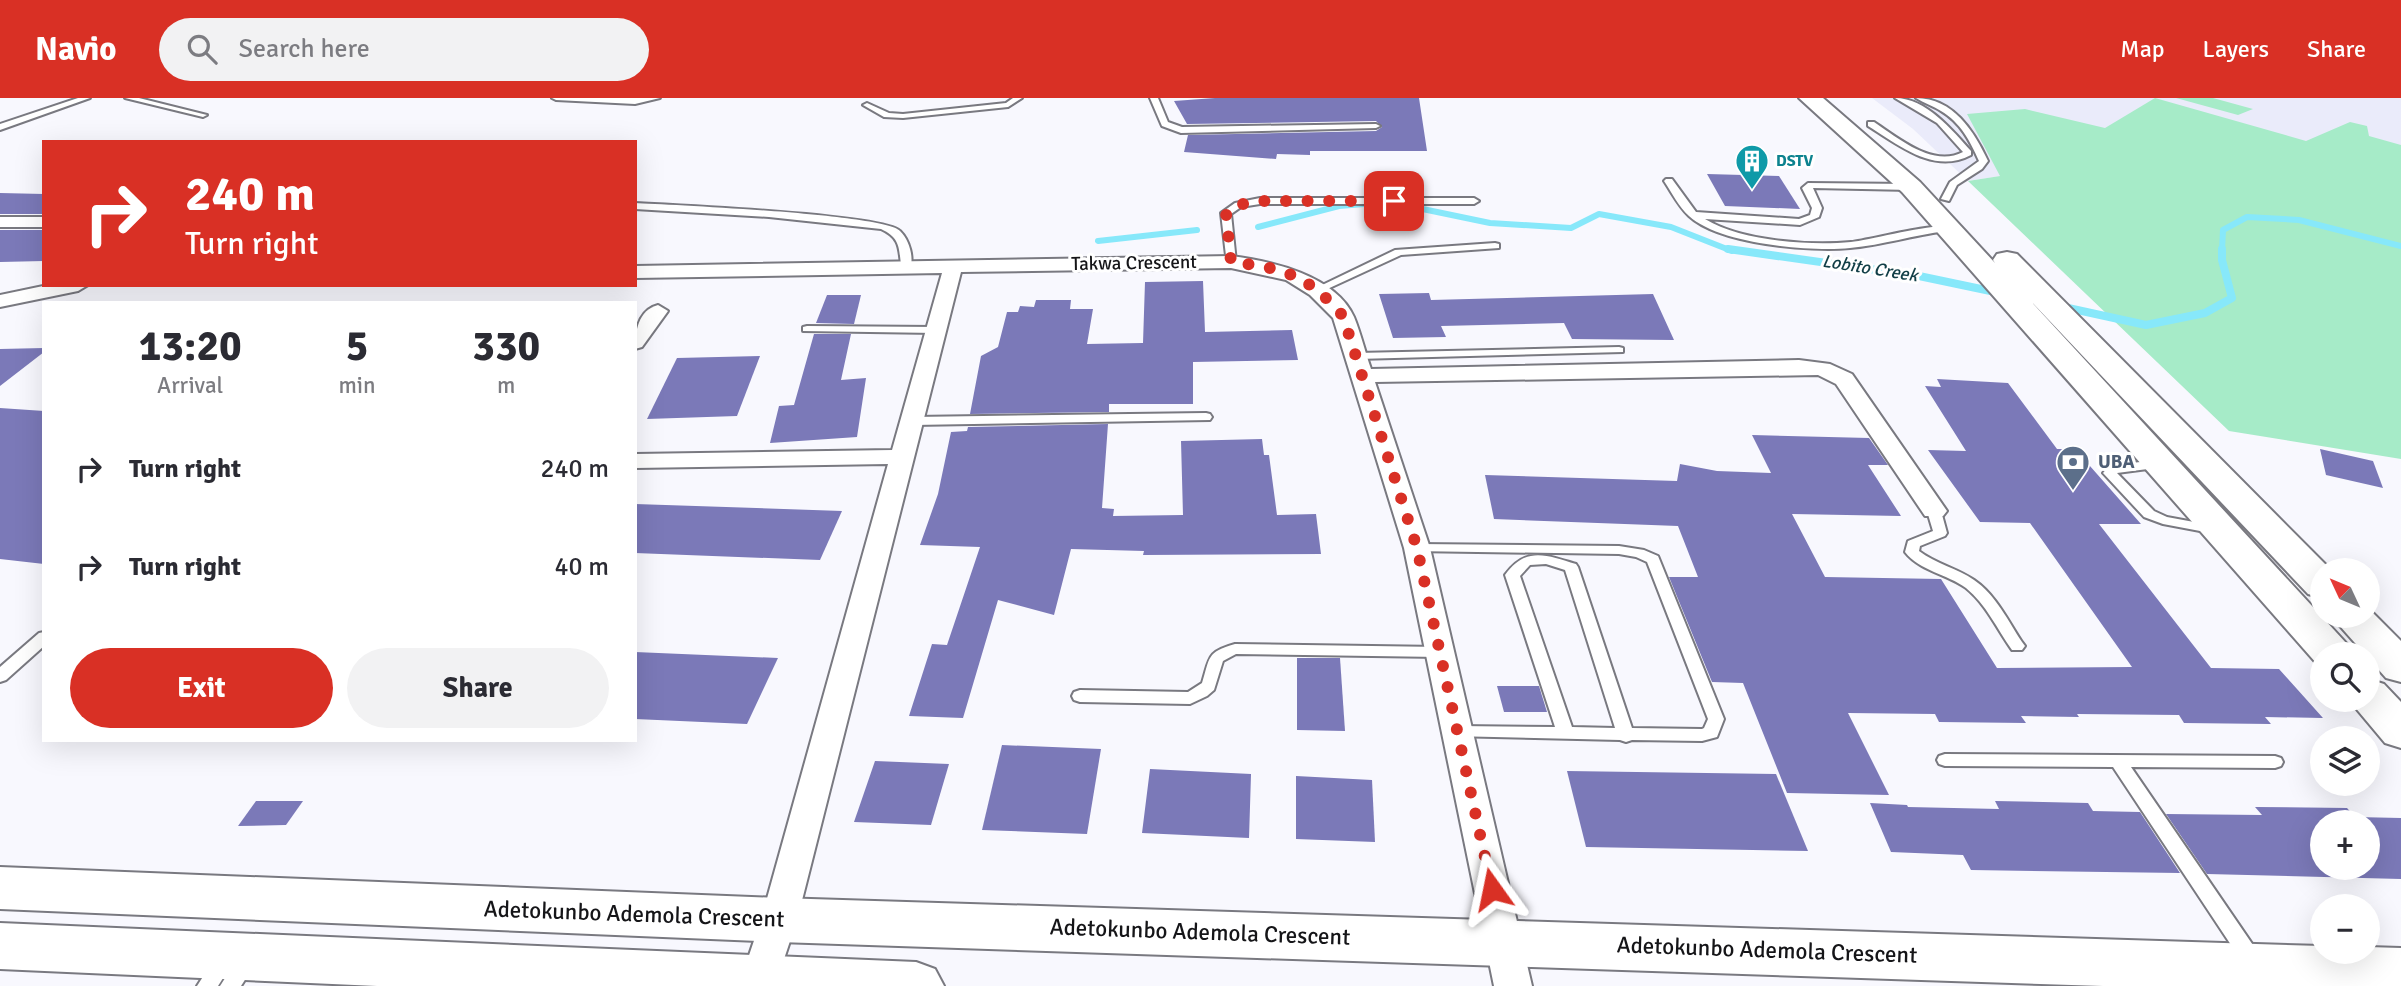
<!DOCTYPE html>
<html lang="en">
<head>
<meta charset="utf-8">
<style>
  body { margin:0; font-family:Signika,sans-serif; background:#f2f2f3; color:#2b2b33; height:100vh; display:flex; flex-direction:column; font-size:26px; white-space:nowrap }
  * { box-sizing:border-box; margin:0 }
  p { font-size:23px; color:#7c7c81 }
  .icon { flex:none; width:38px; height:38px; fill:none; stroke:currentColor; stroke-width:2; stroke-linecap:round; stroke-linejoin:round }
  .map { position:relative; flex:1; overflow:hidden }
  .sheet { position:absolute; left:42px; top:203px; width:595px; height:441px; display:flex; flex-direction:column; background:#fff; border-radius:0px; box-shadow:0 7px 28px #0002 }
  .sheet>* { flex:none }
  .hud { position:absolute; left:42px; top:42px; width:595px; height:147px; border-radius:0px; box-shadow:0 7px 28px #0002; background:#d93025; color:#fff; overflow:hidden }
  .needle { width:46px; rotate:314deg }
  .controls { position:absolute; left:2310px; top:460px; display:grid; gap:14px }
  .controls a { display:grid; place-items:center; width:70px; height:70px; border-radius:50%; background:#fff; box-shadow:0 7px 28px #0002; font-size:35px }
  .pin { position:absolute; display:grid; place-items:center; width:60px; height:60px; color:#fff; margin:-30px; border-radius:14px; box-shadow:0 4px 10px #0006 }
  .me { position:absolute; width:77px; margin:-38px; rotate:348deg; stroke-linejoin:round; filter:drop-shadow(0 0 5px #0008) }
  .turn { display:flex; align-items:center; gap:24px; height:147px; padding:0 28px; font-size:32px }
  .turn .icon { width:91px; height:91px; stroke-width:2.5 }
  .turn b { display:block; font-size:49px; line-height:60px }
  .eta { display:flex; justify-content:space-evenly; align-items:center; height:119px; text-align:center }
  .eta b { font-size:42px; font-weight:700; line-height:49px }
  .button { display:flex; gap:14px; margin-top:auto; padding:14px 28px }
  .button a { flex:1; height:80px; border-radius:42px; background:#d93025; color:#fff; font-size:28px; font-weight:700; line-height:80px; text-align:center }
  .button a+a { background:#f2f2f3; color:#2b2b33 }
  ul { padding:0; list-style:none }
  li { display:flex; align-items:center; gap:21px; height:98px; padding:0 28px }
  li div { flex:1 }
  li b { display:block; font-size:26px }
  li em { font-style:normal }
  header { display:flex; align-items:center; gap:42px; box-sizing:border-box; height:98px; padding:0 35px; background:#d93025; color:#fff }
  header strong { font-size:33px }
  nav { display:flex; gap:38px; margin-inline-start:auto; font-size:24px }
  .search { width:490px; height:63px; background:#f2f2f3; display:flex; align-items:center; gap:18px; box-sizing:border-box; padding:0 24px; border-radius:38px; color:#7c7c81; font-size:26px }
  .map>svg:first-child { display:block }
</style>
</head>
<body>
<header>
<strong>Navio</strong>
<div class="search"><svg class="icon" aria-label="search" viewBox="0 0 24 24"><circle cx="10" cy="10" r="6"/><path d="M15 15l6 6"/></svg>Search here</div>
<nav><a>Map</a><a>Layers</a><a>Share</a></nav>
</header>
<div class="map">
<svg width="2401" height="888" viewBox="0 0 2401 888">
  <rect width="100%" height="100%" fill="#f8f8fe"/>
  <!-- built -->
  <path fill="#eaebfa" d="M 1872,0 L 2401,0 L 2401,97 L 2000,78 L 1968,83 L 1913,31 Z"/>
  <!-- green -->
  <g fill="#a6ebc8">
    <path d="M 2155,0 L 2306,43 L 2350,24 L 2367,28 L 2369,38 L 2401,47 L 2401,361 L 2229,333 L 1968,83 L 2000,78 L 1967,16 L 2025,11 L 2105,30 Z"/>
    <path d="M 2176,0 L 2213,0 L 2253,11 L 2238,17 Z"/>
  </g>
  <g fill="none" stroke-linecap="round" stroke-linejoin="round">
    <!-- stream-far1 -->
    <g stroke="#87e8fa" stroke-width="6">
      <path d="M 1258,129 L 1339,108 L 1389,104 L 1490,125 L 1571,130 L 1599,116 L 1671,129 L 1732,153"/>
      <path d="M 1098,143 L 1197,132"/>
      <path d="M 2222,153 L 2223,132 L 2247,119 L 2299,122 L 2401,148"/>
    </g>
    <!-- stream -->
    <g stroke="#87e8fa" stroke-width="8">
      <path d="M 1728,151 L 1919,178 L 2000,195"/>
      <path d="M 2059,208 L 2146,227 L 2205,215 L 2232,200 L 2222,162 L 2222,151"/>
    </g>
  </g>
  <!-- building -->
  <g fill="#7b79b8" fill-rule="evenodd">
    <path d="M 1215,0 L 1419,0 L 1427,53 L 1310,53 L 1310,57 L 1277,56 L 1276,61 L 1184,54 L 1188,37 L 1376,33 L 1382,29 L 1376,23 L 1187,26 L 1174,3 Z"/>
    <path d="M 1707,76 L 1779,78 L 1800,111 L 1725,108 Z"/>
    <path d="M 0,95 L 44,96 L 44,116 L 0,116 Z"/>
    <path d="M 0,132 L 44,132 L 44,163 L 0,164 Z"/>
    <path d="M 1203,183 L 1205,234 L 1292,232 L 1298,262 L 1193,264 L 1193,306 L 1109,306 L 1109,314 L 970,316 L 981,258 L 998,249 L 1007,214 L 1018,214 L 1020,208 L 1034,209 L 1036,202 L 1071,202 L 1070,211 L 1093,211 L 1087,246 L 1143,245 L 1145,184 Z"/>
    <path d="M 1429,195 L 1431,202 L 1653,196 L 1674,242 L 1572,241 L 1564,225 L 1441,228 L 1446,239 L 1393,240 L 1379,196 Z"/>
    <path d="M 827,197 L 861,197 L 854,226 L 816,225 Z"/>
    <path d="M 814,236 L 851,236 L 841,282 L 866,280 L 857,339 L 770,345 L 779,308 L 794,307 Z"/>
    <path d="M 44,250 L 44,254 L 0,288 L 0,251 Z"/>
    <path d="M 760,258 L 737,318 L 647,321 L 677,260 Z"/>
    <path d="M 1937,281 L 2008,285 L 2057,351 L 2075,351 L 2141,426 L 2099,426 L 2211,570 L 2279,571 L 2323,620 L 2265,619 L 2271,626 L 2184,625 L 2179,617 L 2077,616 L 2079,619 L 2021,618 L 2026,625 L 1939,624 L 1935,616 L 1848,615 L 1889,697 L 1787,695 L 1743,585 L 1712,584 L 1669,479 L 1698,479 L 1678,428 L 1494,421 L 1485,377 L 1677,383 L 1680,366 L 1717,373 L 1771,375 L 1752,337 L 1869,340 L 1888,367 L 1868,367 L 1901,418 L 1792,416 L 1825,479 L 1941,481 L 1997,570 L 2132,569 L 2030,425 L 1980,424 L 1928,352 L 1966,353 L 1925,288 L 1941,289 Z"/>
    <path d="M 0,310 L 44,313 L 44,466 L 0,461 Z"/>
    <path d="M 1108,326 L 1102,410 L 1114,411 L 1113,418 L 1183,417 L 1181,343 L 1262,341 L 1264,357 L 1269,357 L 1277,417 L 1316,416 L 1321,456 L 1143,457 L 1144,453 L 1071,451 L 1054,517 L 998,502 L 963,620 L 909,618 L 932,546 L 947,547 L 980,449 L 920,447 L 938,396 L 951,334 L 967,333 L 968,329 Z"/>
    <path d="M 2320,351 L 2373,363 L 2383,390 L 2326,377 Z"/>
    <path d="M 635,406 L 842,413 L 820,462 L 635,455 Z"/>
    <path d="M 635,554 L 778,560 L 747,626 L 635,621 Z"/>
    <path d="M 1297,560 L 1340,560 L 1345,633 L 1297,632 Z"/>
    <path d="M 1497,588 L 1539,588 L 1547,614 L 1504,614 Z"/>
    <path d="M 1002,647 L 1101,651 L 1087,736 L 982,732 Z"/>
    <path d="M 875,663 L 949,666 L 931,727 L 854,724 Z"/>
    <path d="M 1150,671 L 1251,676 L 1249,740 L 1142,735 Z"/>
    <path d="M 1567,673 L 1776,676 L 1808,753 L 1586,749 Z"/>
    <path d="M 1296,678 L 1372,682 L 1375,744 L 1296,741 Z"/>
    <path d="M 256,703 L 303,703 L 286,727 L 238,728 Z"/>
    <path d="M 1995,703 L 2088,705 L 2093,713 L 2140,714 L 2180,775 L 1971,772 L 1963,757 L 1891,754 L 1870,705 L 1907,707 L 1908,709 L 1999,711 Z"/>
    <path d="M 2255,709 L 2347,710 L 2355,719 L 2401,720 L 2401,781 L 2207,776 L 2166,716 L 2262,717 ZM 2322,724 L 2368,724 L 2368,770 L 2322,770 Z"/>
  </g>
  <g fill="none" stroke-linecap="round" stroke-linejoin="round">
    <defs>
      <g id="lane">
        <path d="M 78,0 L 90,0 L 0,32 L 0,26 Z"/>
        <path d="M 125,0 L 139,0 L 207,17 L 203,19 Z"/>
        <path d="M 552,0 L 660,0 L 635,6 L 556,2 Z"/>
        <path d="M 1013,0 L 1022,0 L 1008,9 L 903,20 L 884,19 L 863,7 L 867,5 L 889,15 L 903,16 L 1006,5 Z"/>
        <path d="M 1150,0 L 1158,0 L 1168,24 L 1182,29 L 1376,26 L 1380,28 L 1376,30 L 1181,35 L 1162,28 Z"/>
        <path d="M 1895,0 C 1926,0 1952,32 1971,53 L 1971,57 C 1934,77 1899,47 1868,28 L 1868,24 L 1874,24 C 1898,40 1933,70 1963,54 L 1937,25 Z"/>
        <path d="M 1916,0 C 1953,0 1974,33 1988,63 L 1982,71 L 1957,87 L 1949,103 L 1941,101 L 1950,84 L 1979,63 C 1970,43 1961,25 1941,13 C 1933,8 1924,5 1916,0 Z"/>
        <path d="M 1666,81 L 1672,81 L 1696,114 L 1799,121 L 1810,117 L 1812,110 L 1802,90 L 1808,85 L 1911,86 L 1916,89 L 1911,92 L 1813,90 L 1822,110 L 1819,119 L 1800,127 L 1705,121 C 1740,143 1810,148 1851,144 C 1870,142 1940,123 1951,130 L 1946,133 C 1914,137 1883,147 1850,150 C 1810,154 1719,146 1689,118 C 1679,109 1672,95 1664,83 Z"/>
        <path d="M 1260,100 L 1474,100 L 1479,103 L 1474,106 L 1260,106 L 1241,109 L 1231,116 L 1236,164 L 1227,166 L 1221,115 L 1235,105 Z"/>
        <path d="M 635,105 C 672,107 884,116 900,133 C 910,143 914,160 910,172 L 902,172 C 898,153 903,141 881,131 L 769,119 L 635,111 Z"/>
        <path d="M 1495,145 L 1499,146 L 1499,150 L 1401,157 L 1323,193 L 1315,193 L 1314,191 L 1395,152 Z"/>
        <path d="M 807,228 L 936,229 L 942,232 L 936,235 L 803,233 L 803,229 Z"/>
        <path d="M 1619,249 L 1623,250 L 1623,254 L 1357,261 L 1351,258 L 1357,255 Z"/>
        <path d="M 1206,315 L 1210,316 L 1212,319 L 1210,322 L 913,327 L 907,323 L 913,319 Z"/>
        <path d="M 2158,362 L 2163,363 L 2164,366 L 2163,369 L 2117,375 L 2154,413 L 2167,419 L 2221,429 L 2223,432 L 2221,435 L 2216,436 L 2163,426 L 2144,419 L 2103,375 L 2109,368 L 2114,367 Z"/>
        <path d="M 1934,409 L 1941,413 L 1947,435 L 1945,438 L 1920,448 L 1919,453 C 1936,466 1957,470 1974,482 C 1996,497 2008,523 2022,544 L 2025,548 L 2022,552 L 2012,552 C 1997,531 1986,506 1966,490 C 1947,476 1920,473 1905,454 L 1908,443 L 1933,433 L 1927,413 Z"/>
        <path d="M 1417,446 L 1619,448 L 1644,452 L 1658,458 L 1724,621 L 1717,639 L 1702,643 L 1632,642 L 1626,644 L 1620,642 L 1451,638 L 1449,634 L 1451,630 L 1457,628 L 1555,629 L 1505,477 C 1526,448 1546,457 1576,466 L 1578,469 L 1632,630 L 1702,631 L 1704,630 L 1708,621 L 1647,464 L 1636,459 L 1619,456 L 1412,453 L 1410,450 ZM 1546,466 L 1565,472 L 1615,630 L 1572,629 L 1520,478 L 1530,467 Z"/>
        <path d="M 44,534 L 44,548 L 6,582 L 0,584 L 0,569 L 39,535 Z"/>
        <path d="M 1235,546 L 1440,549 L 1445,550 L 1448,554 L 1445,558 L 1440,559 L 1236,556 L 1223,563 L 1214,592 L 1207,598 L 1190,606 L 1080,604 L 1074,602 L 1072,598 L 1074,594 L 1080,592 L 1188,594 L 1202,585 C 1210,560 1206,554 1235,546 Z"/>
        <path d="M 1945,656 L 2275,658 L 2281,660 L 2283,664 L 2281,668 L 2275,670 L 2131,669 L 2257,853 L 2260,859 L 2257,865 L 2250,867 L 2243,865 L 2113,669 L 1945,668 L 1939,666 L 1937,662 L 1939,658 Z"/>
        <path d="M 222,857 L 229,860 L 232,866 L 218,888 L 197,888 L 215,860 Z"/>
        <path d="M 245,857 L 252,860 L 255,866 L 241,888 L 220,888 L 238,860 Z"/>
      </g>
      <g id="street">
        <rect x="0" y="119" width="44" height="10"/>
        <path d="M 1231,158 C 1271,163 1335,177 1354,219 C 1361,236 1365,254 1371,271 L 1799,262 L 1830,266 L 1852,276 L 1947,413 L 1943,418 L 1925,418 L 1836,286 L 1818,277 L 1375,284 L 1430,450 L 1532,888 L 1494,888 L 1404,450 L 1333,220 L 1310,197 L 1286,182 L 1231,170 L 961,174 L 797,822 L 775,888 L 745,888 L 741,881 L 761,822 L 888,366 L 635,370 L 635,356 L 892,352 L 942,175 L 635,180 L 635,168 Z"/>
        <path d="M 48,187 L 88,187 L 78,193 L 0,209 L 0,197 Z"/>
        <path d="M 658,207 L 668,213 L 642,249 L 635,251 C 635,234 638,212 658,207 Z"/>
      </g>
      <g id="secondary">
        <path d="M 1799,0 L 1823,0 L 1920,84 L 1995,165 L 1993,162 L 1997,156 L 2007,154 L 2017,156 L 2331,472 L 2322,472 L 2322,500 L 2308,496 L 2027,199 L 2347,546 L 2353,556 L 2322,556 L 2322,568 L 2317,566 L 1902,94 Z"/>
        <path d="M 2368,510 L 2401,543 L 2401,584 L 2386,580 L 2331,518 L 2368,518 Z"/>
        <path d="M 2368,581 L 2384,586 L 2401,604 L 2401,650 L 2385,645 L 2349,602 L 2368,602 Z"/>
        <path d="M 0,769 L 779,800 L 2322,848 L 2322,854 L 2368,854 L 2368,849 L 2401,850 L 2401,888 L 2103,888 L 779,844 L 0,811 Z"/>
        <path d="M 0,825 L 916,864 L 935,871 L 944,888 L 377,888 L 0,871 Z"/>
      </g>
    </defs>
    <!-- lane casing -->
    <use href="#lane" stroke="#797980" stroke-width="4"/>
    <!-- street casing -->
    <use href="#street" stroke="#797980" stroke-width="4"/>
    <!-- secondary casing -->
    <use href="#secondary" stroke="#797980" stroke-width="4"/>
    <!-- lane -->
    <use href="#lane" fill="#fff" fill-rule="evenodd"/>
    <!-- street -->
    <use href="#street" fill="#fff" fill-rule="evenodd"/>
    <!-- secondary -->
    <use href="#secondary" fill="#fff" fill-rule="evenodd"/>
  </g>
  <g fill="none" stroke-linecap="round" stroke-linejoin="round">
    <!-- route -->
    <path stroke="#d93025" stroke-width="12" stroke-dasharray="0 21.6" d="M 1394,103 L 1259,103 L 1238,107 L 1226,115 L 1231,164 C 1285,170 1307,177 1343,218 L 1417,450 L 1492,791"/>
  </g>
  <!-- icons -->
  <defs>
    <symbol id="building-pin" viewBox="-11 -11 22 30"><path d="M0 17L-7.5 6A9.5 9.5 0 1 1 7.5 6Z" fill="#0f9aa8" stroke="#fff"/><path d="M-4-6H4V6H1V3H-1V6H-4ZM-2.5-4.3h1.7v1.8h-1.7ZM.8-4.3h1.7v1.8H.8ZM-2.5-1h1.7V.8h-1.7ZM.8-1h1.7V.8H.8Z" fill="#fff"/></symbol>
    <symbol id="bank-pin" viewBox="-11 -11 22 30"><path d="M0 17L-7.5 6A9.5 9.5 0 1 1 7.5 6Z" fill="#5c6f8a" stroke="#fff"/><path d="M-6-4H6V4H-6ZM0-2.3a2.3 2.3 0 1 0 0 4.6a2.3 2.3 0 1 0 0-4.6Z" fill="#fff"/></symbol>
  </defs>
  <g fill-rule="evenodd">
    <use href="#building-pin" x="1733" y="44" width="38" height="52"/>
    <use href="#bank-pin" x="2054" y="345" width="38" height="52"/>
  </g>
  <g text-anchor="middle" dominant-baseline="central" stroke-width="6" stroke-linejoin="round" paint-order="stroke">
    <!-- far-culture labels -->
    <g font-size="16" font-weight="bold" fill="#0d838f" stroke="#fff" text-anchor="start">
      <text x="1776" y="63">DSTV</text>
    </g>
    <!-- far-water labels -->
    <g font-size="18" font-style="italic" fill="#123f47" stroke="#fff">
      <text transform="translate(1870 170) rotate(9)">Lobito Creek</text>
    </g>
    <!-- street labels -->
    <g font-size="19" fill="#151518" stroke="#fff">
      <text transform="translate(1134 165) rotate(-1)">Takwa Crescent</text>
    </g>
    <!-- service labels -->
    <g font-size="19" font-weight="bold" fill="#4e5e75" stroke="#fff" text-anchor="start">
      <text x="2098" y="364">UBA</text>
    </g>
    <!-- near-street labels -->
    <g font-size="23" fill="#151518" stroke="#fff">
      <text transform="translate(634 816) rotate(2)">Adetokunbo Ademola Crescent</text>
      <text transform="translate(1200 834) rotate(2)">Adetokunbo Ademola Crescent</text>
      <text transform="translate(1767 852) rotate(2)">Adetokunbo Ademola Crescent</text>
    </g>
  </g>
</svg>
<div class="controls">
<a><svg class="needle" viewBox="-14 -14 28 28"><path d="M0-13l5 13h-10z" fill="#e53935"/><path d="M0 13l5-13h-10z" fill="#7c7c81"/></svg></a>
<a><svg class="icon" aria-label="search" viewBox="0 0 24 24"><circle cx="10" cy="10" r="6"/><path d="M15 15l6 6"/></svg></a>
<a><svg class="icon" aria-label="layers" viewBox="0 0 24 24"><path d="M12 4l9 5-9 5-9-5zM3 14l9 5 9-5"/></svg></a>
<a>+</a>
<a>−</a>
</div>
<div class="pin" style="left:1394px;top:103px;background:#d93025"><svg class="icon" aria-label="arrive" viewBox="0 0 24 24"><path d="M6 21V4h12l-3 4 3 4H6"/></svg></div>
<svg class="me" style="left:1492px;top:791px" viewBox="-20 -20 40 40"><path d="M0-17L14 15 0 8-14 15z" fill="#d93025" stroke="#fff" stroke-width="4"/></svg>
<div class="hud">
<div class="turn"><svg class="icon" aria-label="right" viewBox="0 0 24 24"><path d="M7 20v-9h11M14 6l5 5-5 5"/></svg><div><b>240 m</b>Turn right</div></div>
</div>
<section class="sheet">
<div class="eta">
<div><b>13:20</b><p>Arrival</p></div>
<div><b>5</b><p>min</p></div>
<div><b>330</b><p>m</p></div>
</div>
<ul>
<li><svg class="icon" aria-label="right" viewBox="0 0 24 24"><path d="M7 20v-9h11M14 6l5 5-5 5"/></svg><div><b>Turn right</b></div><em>240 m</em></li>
<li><svg class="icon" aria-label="right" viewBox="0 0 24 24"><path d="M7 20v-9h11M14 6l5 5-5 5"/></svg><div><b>Turn right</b></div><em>40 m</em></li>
</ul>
<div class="button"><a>Exit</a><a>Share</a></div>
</section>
</div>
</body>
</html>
